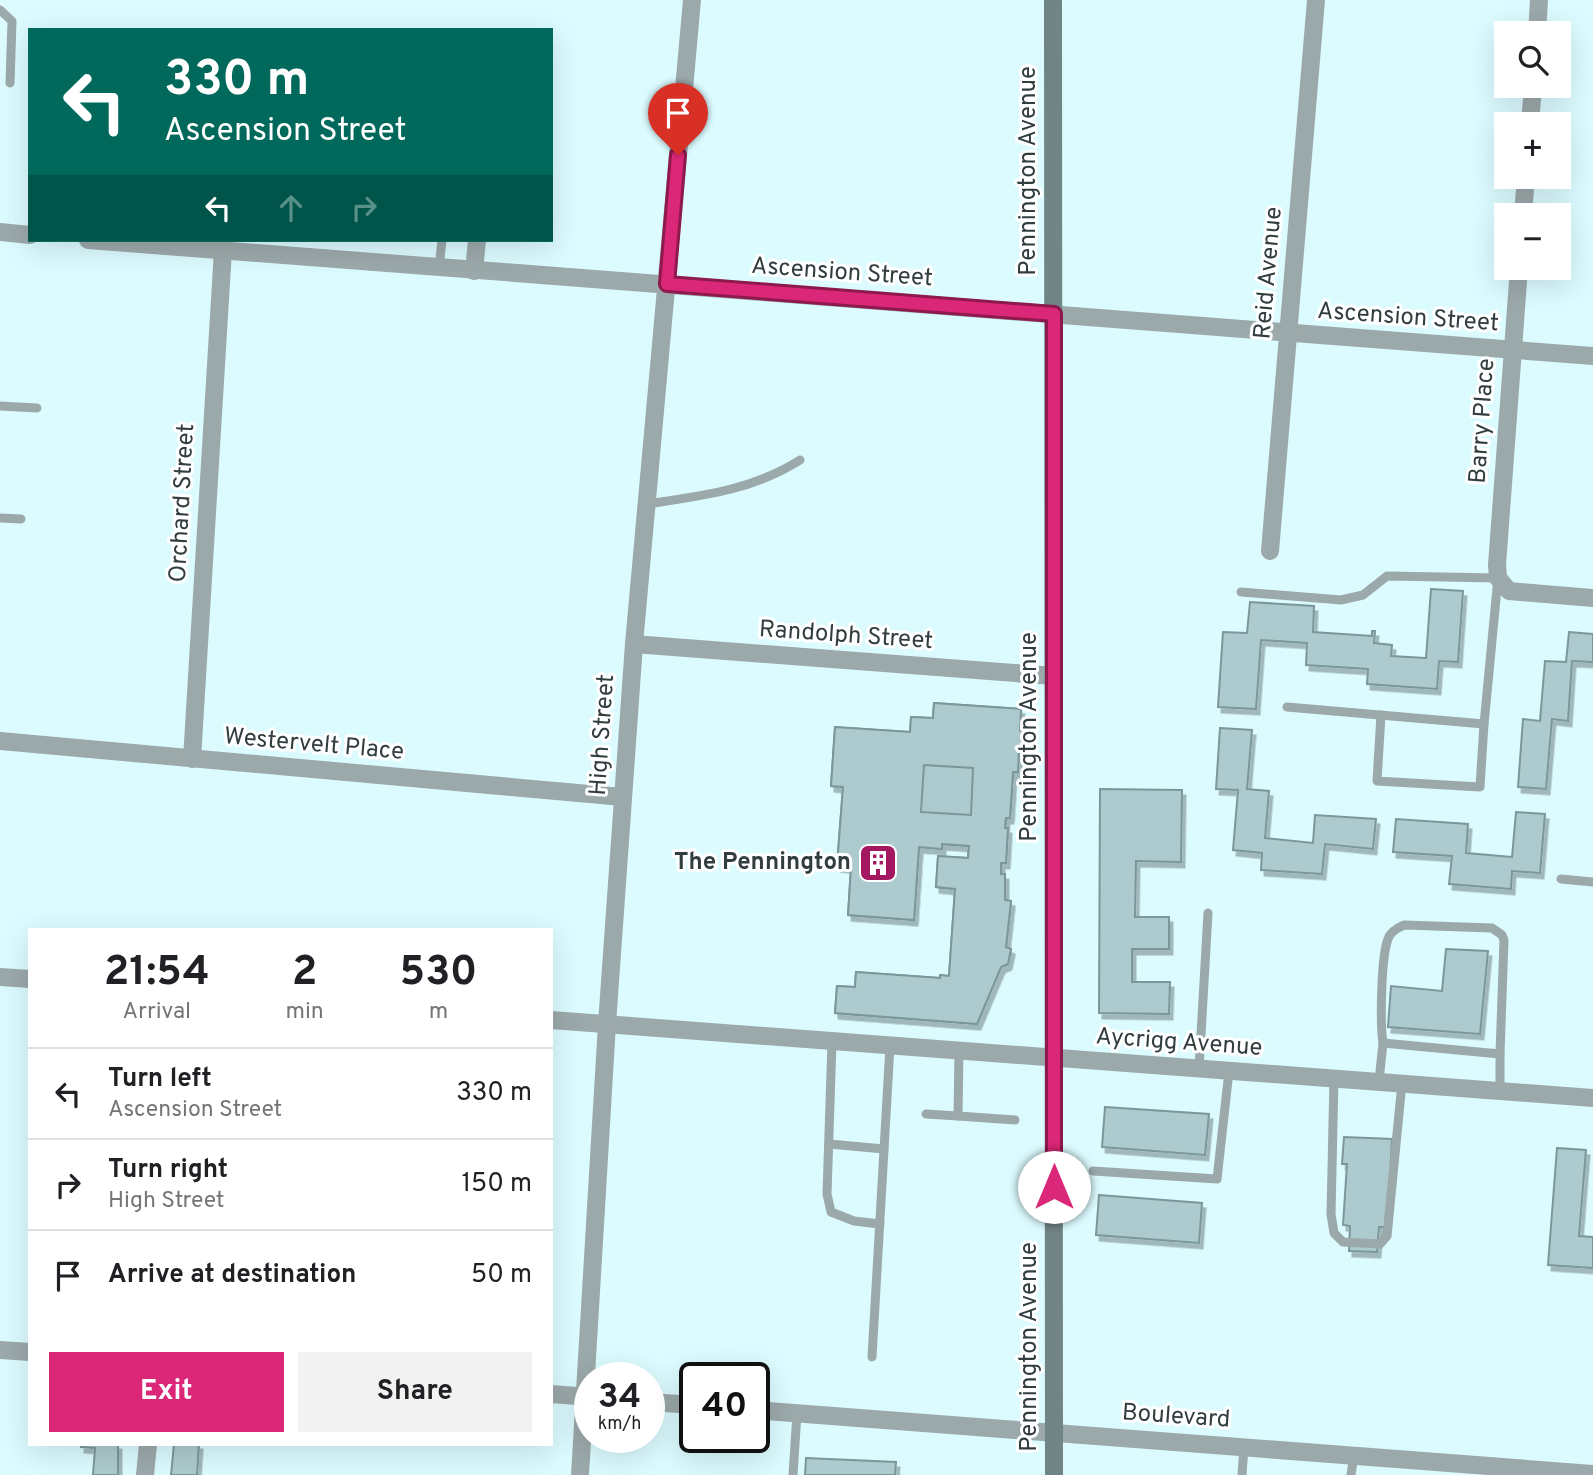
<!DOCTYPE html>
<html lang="en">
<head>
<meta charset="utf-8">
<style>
  body { margin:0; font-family:Overpass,sans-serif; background:#f2f2f2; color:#202124; height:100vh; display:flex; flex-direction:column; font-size:26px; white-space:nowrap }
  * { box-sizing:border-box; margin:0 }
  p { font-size:23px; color:#757577 }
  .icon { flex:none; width:38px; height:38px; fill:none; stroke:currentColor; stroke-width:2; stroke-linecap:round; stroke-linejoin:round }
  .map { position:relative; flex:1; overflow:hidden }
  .sheet { position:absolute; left:28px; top:928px; width:525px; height:518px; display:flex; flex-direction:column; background:#fff; border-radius:0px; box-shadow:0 7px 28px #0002 }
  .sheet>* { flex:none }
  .banner { position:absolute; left:28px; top:28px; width:525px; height:214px; border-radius:0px; box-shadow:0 7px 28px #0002; background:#00695c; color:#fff; overflow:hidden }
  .controls { position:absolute; left:1494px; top:21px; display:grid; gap:14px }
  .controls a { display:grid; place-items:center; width:77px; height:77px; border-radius:0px; background:#fff; box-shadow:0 7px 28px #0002; font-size:35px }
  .speed { position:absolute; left:574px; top:1362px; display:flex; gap:14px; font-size:35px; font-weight:700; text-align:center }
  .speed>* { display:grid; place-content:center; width:91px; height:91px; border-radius:50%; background:#fff; box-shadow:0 7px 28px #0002; line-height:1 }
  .speed small { font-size:18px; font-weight:400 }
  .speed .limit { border:4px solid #111; border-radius:10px; background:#fff; color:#111 }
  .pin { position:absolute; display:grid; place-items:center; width:60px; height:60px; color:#fff; margin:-72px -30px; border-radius:50% 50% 50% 0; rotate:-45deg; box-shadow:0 0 7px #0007 }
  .pin .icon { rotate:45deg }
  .me { position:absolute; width:77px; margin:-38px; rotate:0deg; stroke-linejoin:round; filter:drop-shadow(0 0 5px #0008) }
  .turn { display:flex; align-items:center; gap:24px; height:147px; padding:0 21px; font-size:32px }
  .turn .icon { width:91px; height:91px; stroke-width:2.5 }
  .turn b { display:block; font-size:49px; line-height:60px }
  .lanes { display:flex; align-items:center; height:66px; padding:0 21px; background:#0003; justify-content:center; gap:35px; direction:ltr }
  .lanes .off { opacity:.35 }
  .eta { display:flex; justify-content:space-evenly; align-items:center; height:119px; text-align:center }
  .eta b { font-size:42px; font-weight:700; line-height:49px }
  .action { display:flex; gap:14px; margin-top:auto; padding:14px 21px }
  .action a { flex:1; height:80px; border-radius:0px; background:#db2777; color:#fff; font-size:28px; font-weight:700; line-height:80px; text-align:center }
  .action a+a { background:#f2f2f2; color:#202124 }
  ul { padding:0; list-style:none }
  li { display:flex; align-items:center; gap:21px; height:91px; padding:0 21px; border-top:2px solid #e0e0e0 }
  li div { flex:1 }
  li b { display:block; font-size:26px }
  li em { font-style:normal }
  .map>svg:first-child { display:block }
</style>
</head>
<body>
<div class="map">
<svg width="1593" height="1475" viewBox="0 0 1593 1475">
  <defs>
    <filter id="shadow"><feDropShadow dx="3.5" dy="5.5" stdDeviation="0" flood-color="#0004"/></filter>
  </defs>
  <rect width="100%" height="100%" fill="#dcfbff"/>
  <!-- building -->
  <g fill="#adcbce" stroke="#7b979b" stroke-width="2" fill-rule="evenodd" filter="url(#shadow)">
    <path d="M 1431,589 L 1463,591 L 1458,662 L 1439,661 L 1437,689 L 1367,684 L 1368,669 L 1306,665 L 1307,643 L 1261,640 L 1256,709 L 1218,707 L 1223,632 L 1247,633 L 1250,602 L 1314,606 L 1313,632 L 1372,636 L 1372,631 L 1375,631 L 1374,643 L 1392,645 L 1391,656 L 1426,658 Z"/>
    <path d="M 1569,632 L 1593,634 L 1593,662 L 1572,661 L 1568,721 L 1552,719 L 1546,789 L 1518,787 L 1523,719 L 1540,721 L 1545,661 L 1566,662 Z"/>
    <path d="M 934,703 L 1021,709 L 1020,731 L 1024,731 L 1022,750 L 1019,748 L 1018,772 L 1013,772 L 1010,818 L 1006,818 L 1005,828 L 1008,828 L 1006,863 L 1001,863 L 1001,874 L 1005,874 L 1005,900 L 1011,901 L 1006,947 L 1011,949 L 1008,964 L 1001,967 L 977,1024 L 835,1013 L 837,986 L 855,987 L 856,972 L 940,978 L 940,975 L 949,976 L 955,889 L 936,887 L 938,856 L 968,858 L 969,846 L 942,844 L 942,849 L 919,847 L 914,920 L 848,915 L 851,867 L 837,866 L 843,787 L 831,786 L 835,727 L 910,732 L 911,717 L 933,718 ZM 924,765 L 973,768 L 971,815 L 921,812 Z"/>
    <path d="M 934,703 L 1021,709 L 1020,731 L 1024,731 L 1022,750 L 1019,748 L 1018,772 L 1013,772 L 1010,818 L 1006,818 L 1005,828 L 1008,828 L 1006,863 L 1001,863 L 1001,874 L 1005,874 L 1005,900 L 1011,901 L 1006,947 L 1011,949 L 1008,964 L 1001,967 L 977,1024 L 835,1013 L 837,986 L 855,987 L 856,972 L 940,978 L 940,975 L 949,976 L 955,889 L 936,887 L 938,856 L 968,858 L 969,846 L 942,844 L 942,849 L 919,847 L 914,920 L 848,915 L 851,867 L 837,866 L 843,787 L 831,786 L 835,727 L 910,732 L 911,717 L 933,718 Z"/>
    <path d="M 1220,728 L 1252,730 L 1247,789 L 1269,791 L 1265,838 L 1313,843 L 1315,815 L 1376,819 L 1373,849 L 1325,844 L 1322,874 L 1261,870 L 1262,853 L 1233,850 L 1238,790 L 1216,789 Z"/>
    <path d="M 924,765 L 973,768 L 971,815 L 921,812 Z"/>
    <path d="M 1100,789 L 1182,790 L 1181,862 L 1136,861 L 1135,917 L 1169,917 L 1169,949 L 1132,949 L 1132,982 L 1170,982 L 1169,1014 L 1099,1013 Z"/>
    <path d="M 1516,812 L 1545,814 L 1540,873 L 1512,871 L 1511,889 L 1449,884 L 1452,856 L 1393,852 L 1396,819 L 1468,824 L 1466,853 L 1512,857 Z"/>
    <path d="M 1446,949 L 1488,951 L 1480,1034 L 1388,1027 L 1391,986 L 1442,991 Z"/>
    <path d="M 1105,1107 L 1209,1114 L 1205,1155 L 1102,1147 Z"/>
    <path d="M 1344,1137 L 1392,1139 L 1387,1227 L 1379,1227 L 1377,1252 L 1349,1251 L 1350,1226 L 1343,1225 L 1347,1164 L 1342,1164 Z"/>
    <path d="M 1557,1148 L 1586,1150 L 1579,1236 L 1593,1237 L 1593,1268 L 1548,1265 Z"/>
    <path d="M 1099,1195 L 1202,1203 L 1199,1243 L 1096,1235 Z"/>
    <path d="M 81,1444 L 118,1444 L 118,1475 L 93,1475 L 95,1448 L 81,1447 Z"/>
    <path d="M 174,1444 L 199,1444 L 197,1475 L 171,1475 Z"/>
    <path d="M 806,1458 L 896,1462 L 895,1475 L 805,1475 Z"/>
  </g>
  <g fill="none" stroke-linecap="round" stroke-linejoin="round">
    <!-- lane -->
    <g stroke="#9ca9aa" stroke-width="9">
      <path d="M 0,10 L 12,21 L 10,83"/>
      <path d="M 439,268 L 442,240"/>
      <path d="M 0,406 L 37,408"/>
      <path d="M 647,504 C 701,496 753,490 800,460"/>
      <path d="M 0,518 L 21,519"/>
      <path d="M 1241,592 L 1341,600 L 1363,595 L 1387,576 L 1498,578 L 1484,724 L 1287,707"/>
      <path d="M 1381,715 L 1377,781 L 1480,787 L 1484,724"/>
      <path d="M 1561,879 L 1593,882"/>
      <path d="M 832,1042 L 827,1194 L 831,1212 L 854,1221 L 880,1224"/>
      <path d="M 1383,1043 C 1380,1023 1381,957 1388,939 C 1390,932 1397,928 1404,925 L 1492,928 L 1502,935 L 1504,940 L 1500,1054"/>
      <path d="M 959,1051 L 958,1116 L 1015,1120"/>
      <path d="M 1199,1069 L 1208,913"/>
      <path d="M 1334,1078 L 1331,1214 L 1334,1233 L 1343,1242 L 1380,1244 L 1387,1236 L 1402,1083"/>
      <path d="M 1379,1081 L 1383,1043 L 1500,1054 L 1500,1091"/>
      <path d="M 926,1114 L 958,1116"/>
      <path d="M 829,1144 L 884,1149"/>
      <path d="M 1093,1171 L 1217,1179 L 1229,1071"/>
      <path d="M 872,1357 L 890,1046"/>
      <path d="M 793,1475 L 797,1413"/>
      <path d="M 1242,1475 L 1244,1447"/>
      <path d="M 1351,1475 L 1354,1455"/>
    </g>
    <!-- street -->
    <g stroke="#9ca9aa" stroke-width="18">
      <path d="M 1537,33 L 1539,0"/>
      <path d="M 1530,124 L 1533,86"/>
      <path d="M 1523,215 L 1526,177"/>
      <path d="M 0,232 L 30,235"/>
      <path d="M 88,240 L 1593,356"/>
      <path d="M 1519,268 L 1497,565 L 1498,578 L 1509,591 L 1593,598"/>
      <path d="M 474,271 L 477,240"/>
      <path d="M 1270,551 L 1316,0"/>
      <path d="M 634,644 L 1054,676"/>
      <path d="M 0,741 L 623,797"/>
      <path d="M 192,759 L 223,250"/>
      <path d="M 0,977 L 30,979"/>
      <path d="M 551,1020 L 1593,1098"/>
      <path d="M 0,1350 L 30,1352"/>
      <path d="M 551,1394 L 590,1397"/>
      <path d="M 649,1402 L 695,1405"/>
      <path d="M 754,1410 L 1593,1474"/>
      <path d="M 145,1475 L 148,1444"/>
      <path d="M 580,1475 L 607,1024 L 634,644 L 692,0"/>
    </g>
    <!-- secondary -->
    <path stroke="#718486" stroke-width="18" d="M 1053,0 L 1054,1475"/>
  </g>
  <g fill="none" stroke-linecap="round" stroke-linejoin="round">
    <defs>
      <path id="route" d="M 678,155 L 667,284 L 1054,314 L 1054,1187"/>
    </defs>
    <!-- route casing -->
    <use href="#route" stroke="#8e194d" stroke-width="18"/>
    <!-- route -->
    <use href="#route" stroke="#db2777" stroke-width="12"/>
  </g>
  <!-- icons -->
  <defs>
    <symbol id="building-square" viewBox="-11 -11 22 22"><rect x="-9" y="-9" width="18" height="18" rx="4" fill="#a31861" stroke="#fff"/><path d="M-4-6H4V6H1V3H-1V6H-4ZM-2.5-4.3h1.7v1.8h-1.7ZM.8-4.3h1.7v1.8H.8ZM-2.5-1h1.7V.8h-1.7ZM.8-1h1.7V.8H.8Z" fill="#fff"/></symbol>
  </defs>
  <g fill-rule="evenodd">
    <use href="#building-square" x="856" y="841" width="44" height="44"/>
  </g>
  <g text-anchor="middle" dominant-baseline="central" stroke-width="6" stroke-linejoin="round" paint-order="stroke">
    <!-- street labels -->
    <g font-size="24" fill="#313d3f" stroke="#fff">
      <text transform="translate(1029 171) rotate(-90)">Pennington Avenue</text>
      <text transform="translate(842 273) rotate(4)">Ascension Street</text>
      <text transform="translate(1269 273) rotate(-85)">Reid Avenue</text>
      <text transform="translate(1408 318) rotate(4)">Ascension Street</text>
      <text transform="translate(1483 421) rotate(-86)">Barry Place</text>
      <text transform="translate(183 503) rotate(-87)">Orchard Street</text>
      <text transform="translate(846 636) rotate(4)">Randolph Street</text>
      <text transform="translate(603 735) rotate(-86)">High Street</text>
      <text transform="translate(1030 737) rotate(-90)">Pennington Avenue</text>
      <text transform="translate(314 745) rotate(5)">Westervelt Place</text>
      <text transform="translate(1179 1043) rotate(4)">Aycrigg Avenue</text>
      <text transform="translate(1030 1347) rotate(-90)">Pennington Avenue</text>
      <text transform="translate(1176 1417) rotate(4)">Boulevard</text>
    </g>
    <!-- poi labels -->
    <g font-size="24" font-weight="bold" fill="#313d3f" stroke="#fff" text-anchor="end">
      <text x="851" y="863">The Pennington</text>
    </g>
  </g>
</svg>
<div class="controls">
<a><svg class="icon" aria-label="search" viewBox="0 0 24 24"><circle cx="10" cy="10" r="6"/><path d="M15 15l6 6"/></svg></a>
<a>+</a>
<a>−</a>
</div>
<div class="speed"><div>34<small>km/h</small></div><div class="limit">40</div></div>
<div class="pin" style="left:678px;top:155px;background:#d93025"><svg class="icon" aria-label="arrive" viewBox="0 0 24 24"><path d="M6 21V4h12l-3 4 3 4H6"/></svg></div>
<svg class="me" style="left:1054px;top:1187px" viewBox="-20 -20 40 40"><circle r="19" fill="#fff"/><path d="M0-13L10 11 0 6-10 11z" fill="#db2777"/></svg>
<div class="banner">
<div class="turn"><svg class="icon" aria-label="left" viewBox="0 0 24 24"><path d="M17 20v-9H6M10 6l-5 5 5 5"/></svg><div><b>330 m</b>Ascension Street</div></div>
<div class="lanes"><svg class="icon" aria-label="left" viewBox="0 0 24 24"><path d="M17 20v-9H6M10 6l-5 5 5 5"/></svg><svg class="icon off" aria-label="ahead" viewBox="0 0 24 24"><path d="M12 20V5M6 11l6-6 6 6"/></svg><svg class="icon off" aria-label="right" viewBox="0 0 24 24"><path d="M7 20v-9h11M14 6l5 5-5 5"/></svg></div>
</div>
<section class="sheet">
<div class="eta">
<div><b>21:54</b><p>Arrival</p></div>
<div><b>2</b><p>min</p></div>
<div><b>530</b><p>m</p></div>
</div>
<ul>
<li><svg class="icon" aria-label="left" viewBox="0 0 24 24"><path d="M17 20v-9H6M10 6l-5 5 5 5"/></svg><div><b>Turn left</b><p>Ascension Street</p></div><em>330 m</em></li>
<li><svg class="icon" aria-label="right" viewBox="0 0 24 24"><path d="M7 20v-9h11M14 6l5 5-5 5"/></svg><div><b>Turn right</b><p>High Street</p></div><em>150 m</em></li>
<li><svg class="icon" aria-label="arrive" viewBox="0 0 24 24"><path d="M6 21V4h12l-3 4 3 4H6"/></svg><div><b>Arrive at destination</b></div><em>50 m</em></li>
</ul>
<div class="action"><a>Exit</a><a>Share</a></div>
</section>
</div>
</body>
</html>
